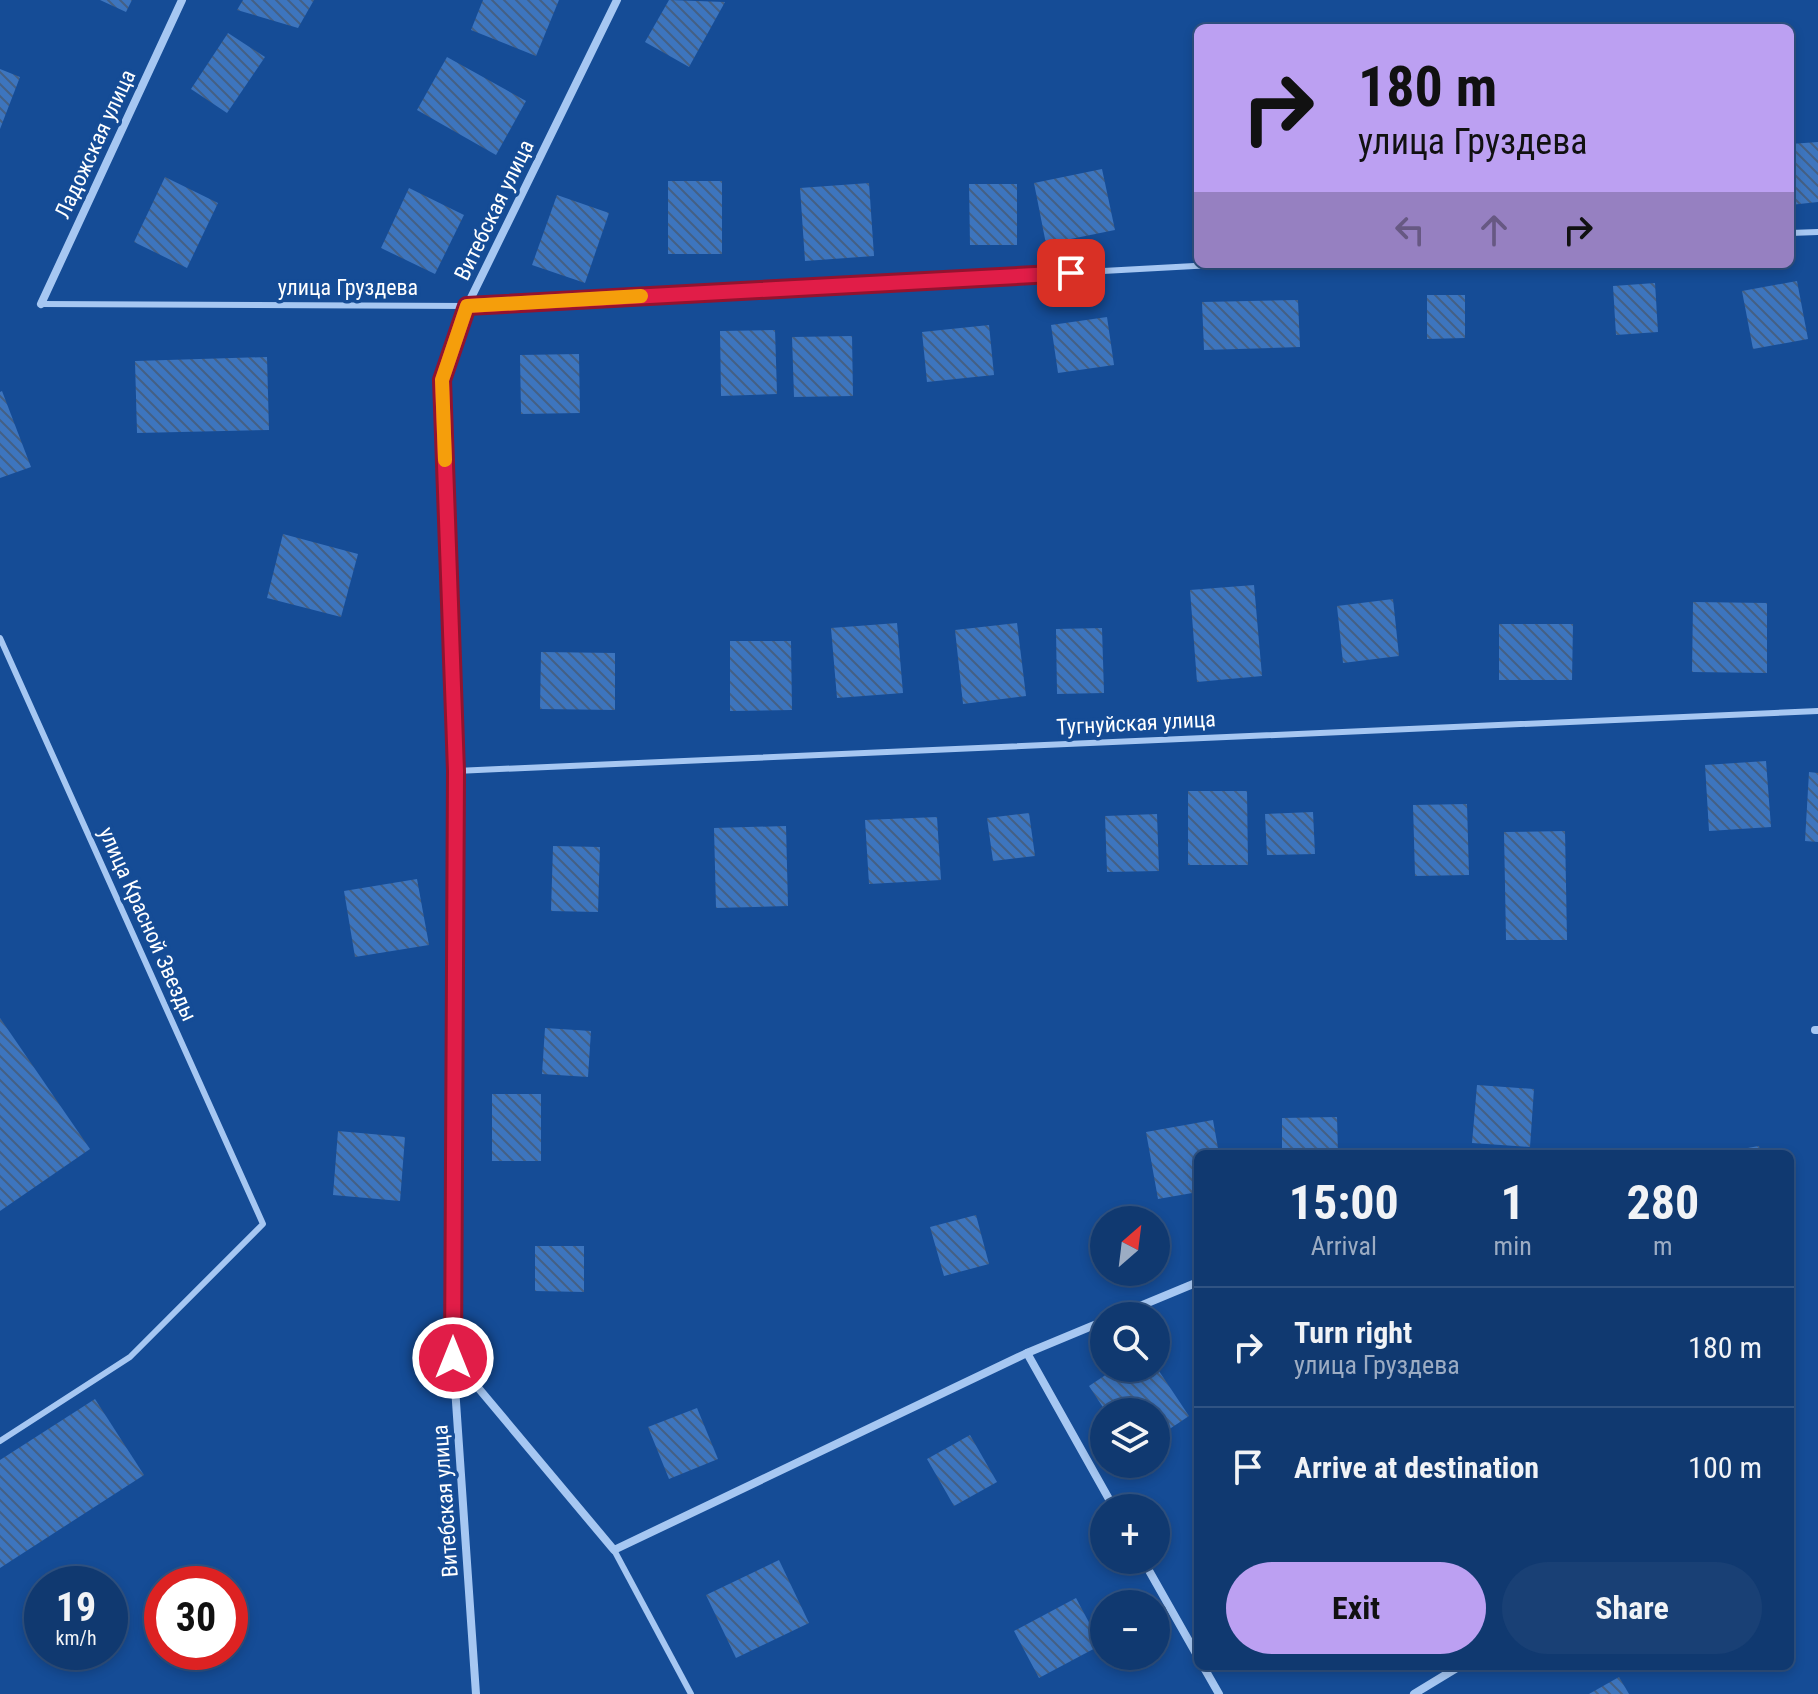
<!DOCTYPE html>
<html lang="en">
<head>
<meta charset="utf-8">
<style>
  body { margin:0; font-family:"Roboto Condensed",sans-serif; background:#194075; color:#f1f3f6; height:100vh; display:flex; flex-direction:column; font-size:30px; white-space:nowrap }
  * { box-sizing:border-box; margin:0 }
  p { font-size:26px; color:#9cacc3 }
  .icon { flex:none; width:44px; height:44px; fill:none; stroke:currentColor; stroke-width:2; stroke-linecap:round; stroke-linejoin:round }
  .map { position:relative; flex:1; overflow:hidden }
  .sheet { position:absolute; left:1194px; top:1150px; width:600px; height:520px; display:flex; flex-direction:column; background:#103970; border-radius:12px; box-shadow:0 4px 12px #0003,0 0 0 2px #305383 }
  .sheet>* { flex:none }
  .hud { position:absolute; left:1194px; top:24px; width:600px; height:244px; border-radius:12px; box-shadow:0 4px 12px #0003,0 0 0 2px #305383; background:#bca0f2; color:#111; overflow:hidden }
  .needle { width:52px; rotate:28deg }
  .fabs { position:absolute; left:1090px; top:1206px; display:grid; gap:16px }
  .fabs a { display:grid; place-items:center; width:80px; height:80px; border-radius:50%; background:#103970; box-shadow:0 4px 12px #0003,0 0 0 2px #305383; font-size:40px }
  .speed { position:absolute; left:24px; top:1566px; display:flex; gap:16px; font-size:40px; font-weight:700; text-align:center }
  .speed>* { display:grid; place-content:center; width:104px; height:104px; border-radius:50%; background:#103970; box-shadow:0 4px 12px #0003,0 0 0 2px #305383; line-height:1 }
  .speed small { font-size:20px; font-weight:400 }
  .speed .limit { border:12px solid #d22; background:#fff; color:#111 }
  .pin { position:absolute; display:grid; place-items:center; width:68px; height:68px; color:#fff; margin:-34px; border-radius:16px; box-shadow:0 4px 12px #0006 }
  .me { position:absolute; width:88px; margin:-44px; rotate:0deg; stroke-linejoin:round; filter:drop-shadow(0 0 6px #0008) }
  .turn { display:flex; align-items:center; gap:28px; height:168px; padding:0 32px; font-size:36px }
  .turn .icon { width:104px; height:104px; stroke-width:2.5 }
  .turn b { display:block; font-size:56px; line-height:68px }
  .lanes { display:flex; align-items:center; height:76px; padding:0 32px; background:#0003; justify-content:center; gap:40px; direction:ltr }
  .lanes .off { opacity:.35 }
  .eta { display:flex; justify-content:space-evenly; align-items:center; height:136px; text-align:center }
  .eta b { font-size:48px; font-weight:700; line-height:56px }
  .action { display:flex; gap:16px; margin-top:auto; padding:16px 32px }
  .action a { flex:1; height:92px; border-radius:48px; background:#bca0f2; color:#111; font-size:32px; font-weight:700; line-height:92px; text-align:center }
  .action a+a { background:#194075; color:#f1f3f6 }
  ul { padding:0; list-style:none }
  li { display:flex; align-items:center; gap:24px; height:120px; padding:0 32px; border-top:2px solid #305383 }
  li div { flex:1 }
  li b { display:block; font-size:30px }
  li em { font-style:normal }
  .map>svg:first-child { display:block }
</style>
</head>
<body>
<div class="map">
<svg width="1818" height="1694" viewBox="0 0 1818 1694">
  <defs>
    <pattern id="building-back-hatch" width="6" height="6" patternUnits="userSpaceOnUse" patternTransform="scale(2)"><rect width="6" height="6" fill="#3d75be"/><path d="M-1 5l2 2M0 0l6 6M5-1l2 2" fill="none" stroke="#446085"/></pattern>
  </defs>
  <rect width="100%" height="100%" fill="#154c96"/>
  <!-- building -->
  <g fill="url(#building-back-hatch)">
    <path d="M 100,0 L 132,0 L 126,12 Z"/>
    <path d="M 243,0 L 314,0 L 298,28 L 237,10 Z"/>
    <path d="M 483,0 L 559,0 L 536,56 L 471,30 Z"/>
    <path d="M 669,0 L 725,2 L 689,67 L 645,42 Z"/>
    <path d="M 228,33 L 265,57 L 227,113 L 191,89 Z"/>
    <path d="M 447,57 L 526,101 L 496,155 L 417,110 Z"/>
    <path d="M 0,69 L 20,77 L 0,129 Z"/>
    <path d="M 1818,142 L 1818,202 L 1790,205 L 1790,144 Z"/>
    <path d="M 1102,169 L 1115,230 L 1046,244 L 1034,183 Z"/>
    <path d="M 165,177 L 218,203 L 187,268 L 134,242 Z"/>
    <rect x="668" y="181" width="54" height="73"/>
    <path d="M 869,183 L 874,256 L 805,261 L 800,188 Z"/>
    <path d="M 969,184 L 1017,184 L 1017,245 L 970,245 Z"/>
    <path d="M 409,188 L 464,215 L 435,274 L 381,248 Z"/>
    <path d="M 557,195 L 609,213 L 585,283 L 532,265 Z"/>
    <path d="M 1797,281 L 1808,339 L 1753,349 L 1742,291 Z"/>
    <path d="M 1655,283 L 1658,332 L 1616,335 L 1613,286 Z"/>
    <path d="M 1427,295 L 1465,295 L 1465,338 L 1427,339 Z"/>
    <path d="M 1298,300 L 1300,347 L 1204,350 L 1202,302 Z"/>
    <path d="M 1107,317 L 1114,365 L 1058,373 L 1051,325 Z"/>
    <path d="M 989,325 L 994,375 L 927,382 L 922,332 Z"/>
    <path d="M 775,330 L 777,394 L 721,396 L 720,331 Z"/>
    <path d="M 852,336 L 853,396 L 794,397 L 792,337 Z"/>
    <path d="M 579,354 L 580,413 L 521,414 L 520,355 Z"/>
    <path d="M 267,357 L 269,430 L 137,433 L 135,361 Z"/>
    <path d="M 2,391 L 31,467 L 0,478 L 0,392 Z"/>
    <path d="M 283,534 L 358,554 L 341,617 L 267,598 Z"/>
    <path d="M 1254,585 L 1262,676 L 1197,682 L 1190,590 Z"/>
    <path d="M 1393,599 L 1399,656 L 1343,663 L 1337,606 Z"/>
    <path d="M 1693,602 L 1767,603 L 1767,673 L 1692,672 Z"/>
    <path d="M 897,623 L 903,693 L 837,698 L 831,628 Z"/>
    <path d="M 1017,623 L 1026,696 L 963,704 L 955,630 Z"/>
    <path d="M 1499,624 L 1573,624 L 1572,680 L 1499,680 Z"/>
    <path d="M 1102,628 L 1104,693 L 1057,694 L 1056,629 Z"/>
    <path d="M 730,641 L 791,641 L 792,710 L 730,711 Z"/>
    <path d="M 541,652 L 615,653 L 615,710 L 540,709 Z"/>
    <path d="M 1766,761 L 1771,827 L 1709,831 L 1705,765 Z"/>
    <path d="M 1809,772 L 1818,773 L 1818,842 L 1805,841 Z"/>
    <path d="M 1188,791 L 1247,791 L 1248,865 L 1188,865 Z"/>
    <path d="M 1467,804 L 1469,875 L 1415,876 L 1413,805 Z"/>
    <path d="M 1313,812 L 1315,854 L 1267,855 L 1265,814 Z"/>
    <path d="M 1029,813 L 1035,856 L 993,861 L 987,818 Z"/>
    <path d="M 1157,814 L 1159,871 L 1107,872 L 1105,816 Z"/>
    <path d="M 937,817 L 941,880 L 869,884 L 865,820 Z"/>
    <path d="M 786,826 L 788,906 L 716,908 L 714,828 Z"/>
    <path d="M 1565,831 L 1567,940 L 1506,940 L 1504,832 Z"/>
    <path d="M 553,846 L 600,847 L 598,912 L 551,911 Z"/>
    <path d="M 417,879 L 429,945 L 355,957 L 344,891 Z"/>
    <path d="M 0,1018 L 90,1149 L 0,1211 Z"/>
    <path d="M 545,1028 L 591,1031 L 588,1077 L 542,1074 Z"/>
    <path d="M 1477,1085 L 1534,1089 L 1530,1147 L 1472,1143 Z"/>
    <rect x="492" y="1094" width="49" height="67"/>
    <path d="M 1337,1117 L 1338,1154 L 1282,1154 L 1282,1118 Z"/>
    <path d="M 1213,1120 L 1219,1154 L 1198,1154 L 1198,1192 L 1158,1199 L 1146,1132 Z"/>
    <path d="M 338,1131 L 405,1137 L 400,1201 L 333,1195 Z"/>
    <path d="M 1759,1146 L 1761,1154 L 1724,1154 L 1724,1152 Z"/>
    <path d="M 976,1215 L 989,1264 L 944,1276 L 930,1227 Z"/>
    <path d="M 535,1246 L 584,1246 L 584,1292 L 535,1291 Z"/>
    <path d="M 1116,1368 L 1157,1368 L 1189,1416 L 1156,1438 L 1156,1412 L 1106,1412 L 1089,1386 Z"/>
    <path d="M 95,1399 L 144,1475 L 0,1568 L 0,1460 Z"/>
    <path d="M 697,1408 L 718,1459 L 669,1479 L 648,1427 Z"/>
    <path d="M 970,1435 L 997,1482 L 954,1506 L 927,1459 Z"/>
    <path d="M 779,1560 L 809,1623 L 736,1658 L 706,1595 Z"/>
    <path d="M 1076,1598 L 1101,1645 L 1039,1678 L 1014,1631 Z"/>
    <path d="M 1619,1677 L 1629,1694 L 1589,1694 Z"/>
  </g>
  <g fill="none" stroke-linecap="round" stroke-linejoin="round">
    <!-- service -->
    <g stroke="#a6c7f2" stroke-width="6">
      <path d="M 1790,233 L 1818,232"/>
      <path d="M 41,304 L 467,306 L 1231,264"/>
      <path d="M 0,638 L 263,1224 L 130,1357 L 0,1441"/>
      <path d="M 456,771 L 1818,711"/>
      <path d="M 614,1550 L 691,1694"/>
    </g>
    <!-- minor -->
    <g stroke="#a6c7f2" stroke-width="8">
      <path d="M 41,304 L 182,0"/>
      <path d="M 1815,1030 L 1818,1030"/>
      <path d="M 1116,1316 L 1198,1282"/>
      <path d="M 1027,1353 L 1114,1508"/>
      <path d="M 454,1359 L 614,1550 L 1027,1353 L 1104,1321"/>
      <path d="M 1143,1560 L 1198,1657"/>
      <path d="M 1203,1666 L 1219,1694"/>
      <path d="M 476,1694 L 453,1358 L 456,771 L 442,380 L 467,306 L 617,0"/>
      <path d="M 1414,1694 L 1460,1666"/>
    </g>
  </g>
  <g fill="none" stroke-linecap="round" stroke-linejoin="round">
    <defs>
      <path id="route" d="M 453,1358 L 456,771 L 442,380 L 467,306 L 1071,273"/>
    </defs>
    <!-- route casing -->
    <use href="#route" stroke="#92132f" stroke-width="20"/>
    <!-- route -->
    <use href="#route" stroke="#e11d48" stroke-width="14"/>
    <!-- slow -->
    <path stroke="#f59e0b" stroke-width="14" d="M 445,460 L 442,380 L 467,306 L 641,296"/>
  </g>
  <g text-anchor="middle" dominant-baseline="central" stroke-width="7" stroke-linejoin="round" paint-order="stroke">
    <!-- street labels -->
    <g font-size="22" fill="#fff" stroke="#154c96">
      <text transform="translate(95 144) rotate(-65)">Ладожская улица</text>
      <text transform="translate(494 210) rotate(-64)">Витебская улица</text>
      <text x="348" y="287">улица Груздева</text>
      <text transform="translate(1136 723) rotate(-3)">Тугнуйская улица</text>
      <text transform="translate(148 924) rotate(66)">улица Красной Звезды</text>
      <text transform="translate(445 1501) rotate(-94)">Витебская улица</text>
    </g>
  </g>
</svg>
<div class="fabs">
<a><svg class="needle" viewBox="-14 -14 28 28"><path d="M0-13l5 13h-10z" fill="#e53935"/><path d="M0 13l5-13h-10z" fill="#9cacc3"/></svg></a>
<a><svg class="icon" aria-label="search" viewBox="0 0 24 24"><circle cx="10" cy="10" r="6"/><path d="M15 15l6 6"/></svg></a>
<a><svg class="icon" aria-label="layers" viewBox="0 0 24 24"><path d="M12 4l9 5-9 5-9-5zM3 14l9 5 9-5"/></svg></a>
<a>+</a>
<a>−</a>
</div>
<div class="speed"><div>19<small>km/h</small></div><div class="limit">30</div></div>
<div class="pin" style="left:1071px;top:273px;background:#d93025"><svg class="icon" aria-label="arrive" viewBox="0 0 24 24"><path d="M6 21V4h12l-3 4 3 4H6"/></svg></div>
<svg class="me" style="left:453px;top:1358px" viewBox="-20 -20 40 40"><circle r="17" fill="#e11d48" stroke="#fff" stroke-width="3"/><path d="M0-11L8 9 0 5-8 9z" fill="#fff"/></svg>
<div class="hud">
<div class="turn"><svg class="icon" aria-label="right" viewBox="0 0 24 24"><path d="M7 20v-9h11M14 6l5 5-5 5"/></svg><div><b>180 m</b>улица Груздева</div></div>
<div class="lanes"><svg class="icon off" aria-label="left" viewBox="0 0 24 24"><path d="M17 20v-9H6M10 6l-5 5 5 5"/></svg><svg class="icon off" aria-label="ahead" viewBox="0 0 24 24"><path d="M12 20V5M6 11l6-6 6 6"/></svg><svg class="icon" aria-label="right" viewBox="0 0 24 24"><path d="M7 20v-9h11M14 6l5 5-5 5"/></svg></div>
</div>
<section class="sheet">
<div class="eta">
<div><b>15:00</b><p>Arrival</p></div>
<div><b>1</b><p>min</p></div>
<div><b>280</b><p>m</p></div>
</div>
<ul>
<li><svg class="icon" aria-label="right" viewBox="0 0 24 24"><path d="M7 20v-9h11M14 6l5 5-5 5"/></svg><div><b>Turn right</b><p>улица Груздева</p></div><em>180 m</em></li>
<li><svg class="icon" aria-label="arrive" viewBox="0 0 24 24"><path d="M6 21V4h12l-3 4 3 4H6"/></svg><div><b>Arrive at destination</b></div><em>100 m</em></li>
</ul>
<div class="action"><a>Exit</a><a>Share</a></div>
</section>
</div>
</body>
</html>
